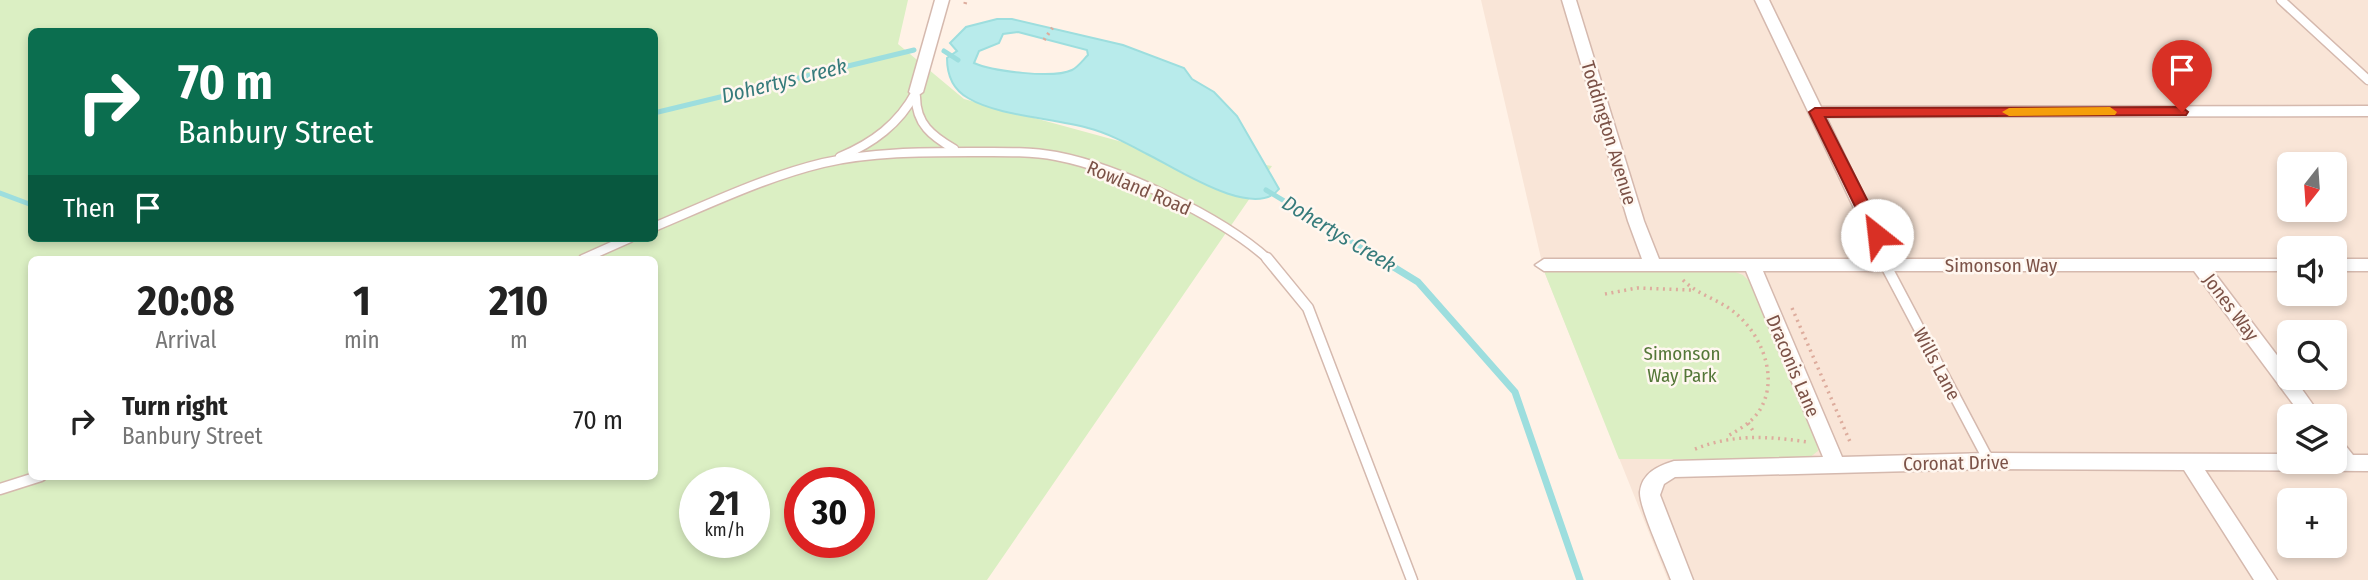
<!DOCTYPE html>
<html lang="en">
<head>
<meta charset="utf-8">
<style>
  body { margin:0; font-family:"Fira Sans Condensed",sans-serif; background:#f6f6f6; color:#222; height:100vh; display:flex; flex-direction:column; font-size:26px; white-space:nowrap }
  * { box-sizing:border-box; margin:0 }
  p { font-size:23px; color:#767676 }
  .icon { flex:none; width:38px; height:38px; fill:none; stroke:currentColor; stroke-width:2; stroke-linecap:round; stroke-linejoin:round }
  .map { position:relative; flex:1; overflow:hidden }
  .sheet { position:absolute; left:28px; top:256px; width:630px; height:224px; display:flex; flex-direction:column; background:#fff; border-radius:10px; box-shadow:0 4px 10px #0003 }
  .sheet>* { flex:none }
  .guide { position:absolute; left:28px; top:28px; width:630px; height:214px; border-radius:10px; box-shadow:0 4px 10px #0003; background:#0b6e4f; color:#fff; overflow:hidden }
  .needle { width:46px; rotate:197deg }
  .controls { position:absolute; left:2277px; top:152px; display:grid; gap:14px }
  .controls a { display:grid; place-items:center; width:70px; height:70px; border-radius:10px; background:#fff; box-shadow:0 4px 10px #0003; font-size:35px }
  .speed { position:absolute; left:679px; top:467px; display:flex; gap:14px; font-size:35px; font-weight:700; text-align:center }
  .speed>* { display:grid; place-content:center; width:91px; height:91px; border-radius:50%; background:#fff; box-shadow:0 4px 10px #0003; line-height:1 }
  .speed small { font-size:18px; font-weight:400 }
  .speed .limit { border:10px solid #d22; background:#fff; color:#111 }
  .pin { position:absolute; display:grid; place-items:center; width:60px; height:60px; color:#fff; margin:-72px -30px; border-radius:50% 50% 50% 0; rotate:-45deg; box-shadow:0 0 7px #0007 }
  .pin .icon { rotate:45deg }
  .me { position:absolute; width:77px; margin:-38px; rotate:331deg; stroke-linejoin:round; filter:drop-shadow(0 0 5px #0008) }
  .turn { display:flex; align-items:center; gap:24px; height:147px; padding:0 35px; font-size:32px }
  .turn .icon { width:91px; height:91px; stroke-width:2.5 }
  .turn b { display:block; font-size:49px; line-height:60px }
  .then { display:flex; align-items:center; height:66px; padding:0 35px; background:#0003; gap:14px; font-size:26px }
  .eta { display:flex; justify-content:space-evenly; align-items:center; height:119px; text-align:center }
  .eta b { font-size:42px; font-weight:700; line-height:49px }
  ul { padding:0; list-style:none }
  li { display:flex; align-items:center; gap:21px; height:91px; padding:0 35px }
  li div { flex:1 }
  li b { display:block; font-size:26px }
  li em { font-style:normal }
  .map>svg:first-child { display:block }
</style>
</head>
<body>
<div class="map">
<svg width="2368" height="580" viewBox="0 0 2368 580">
  <rect width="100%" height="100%" fill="#fff2e7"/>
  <!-- residential -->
  <path fill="#f9e5d7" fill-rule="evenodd" d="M 1481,0 L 2368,0 L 2368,580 L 1668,580 L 1544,271 ZM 2289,164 L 2334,164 L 2334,210 L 2289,210 ZM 2289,248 L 2334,248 L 2334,294 L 2289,294 ZM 2289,332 L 2334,332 L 2334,378 L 2289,378 ZM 2289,416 L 2334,416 L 2334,462 L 2289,462 ZM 2289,500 L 2334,500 L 2334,546 L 2289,546 Z"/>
  <!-- green -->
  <g fill="#dbefc3" fill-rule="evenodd">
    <path d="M 0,0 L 908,0 L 898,44 L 964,99 L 1126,143 L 1272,166 L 987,580 L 0,580 ZM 32,32 L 654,32 L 654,238 L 32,238 ZM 32,259 L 654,259 L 654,476 L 32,476 ZM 695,483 L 754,483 L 754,542 L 695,542 ZM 800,483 L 859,483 L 859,542 L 800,542 Z"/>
    <path d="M 1544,271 L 1733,271 L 1743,275 L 1751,283 L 1816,440 L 1818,451 L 1809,458 L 1797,459 L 1619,459 Z"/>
  </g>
  <!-- water -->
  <path fill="#b8ebeb" stroke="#9ddede" stroke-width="2" fill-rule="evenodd" d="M 997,19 L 1012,19 L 1123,45 L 1184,68 L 1192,79 L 1214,92 L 1237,116 L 1279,189 C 1254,221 1174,167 1147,154 C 1128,144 1108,133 1088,128 C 1052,118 998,116 968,98 C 952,89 947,75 947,58 L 957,51 L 950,43 L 966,27 ZM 1018,32 L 1087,50 L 1088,55 C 1083,60 1078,67 1072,70 C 1053,79 992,71 974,63 L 979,51 L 999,43 L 1003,34 Z"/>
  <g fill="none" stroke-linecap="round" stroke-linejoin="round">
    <!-- stream-far1 -->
    <g stroke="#9ddede" stroke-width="5">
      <path d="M 944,51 L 958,60"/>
      <path d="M 654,113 L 914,50"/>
      <path d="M 1266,190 L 1382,260"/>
      <path d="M 0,193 L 32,205"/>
    </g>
    <!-- stream -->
    <path stroke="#9ddede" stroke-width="7" d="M 1379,258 L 1418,282 L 1515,392 L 1580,580"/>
    <defs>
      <g id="lane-far1">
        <path d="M 2281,0 L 2368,80"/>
        <path d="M 916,97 C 916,124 932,136 954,149"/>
        <path d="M 840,157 C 873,143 899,124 916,92"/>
        <path d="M 654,227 C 709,204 765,177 823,163 C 871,152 922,152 971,152 C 999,152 1028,151 1056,156 C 1119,168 1222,217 1269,260"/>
        <path d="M 583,259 L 630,238"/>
      </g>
      <g id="lane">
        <path d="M 1267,258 L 1308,308 L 1412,580"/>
        <path d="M 1886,266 L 1989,461"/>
        <path d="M 0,489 L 41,476"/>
      </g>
      <g id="street">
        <path d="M 935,0 L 949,0 L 923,92 L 916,97 L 909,92 Z"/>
        <path d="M 1562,0 L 1576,0 L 1644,221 L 1659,259 L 1881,259 L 1862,225 L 1755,0 L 1769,0 L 1821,107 L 2368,106 L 2368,116 L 1826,117 L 1878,225 L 1898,259 L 2289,259 L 2289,271 L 2213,271 L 2289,371 L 2289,378 L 2294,378 L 2321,416 L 2302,416 L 2194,271 L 1763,271 L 1842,457 L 1989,453 L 2289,454 L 2289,462 L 2334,462 L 2334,438 L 2341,440 L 2353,455 L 2368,455 L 2368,471 L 2205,470 L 2277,580 L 2254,580 L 2184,470 L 1989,469 L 1675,477 L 1664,484 L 1660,495 L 1693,580 L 1671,580 C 1665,563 1639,507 1640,492 C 1642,473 1658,466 1674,461 L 1823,457 L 1746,271 L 1544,271 L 1535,265 L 1544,259 L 1642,259 L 1628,221 Z"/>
        <rect x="2334" y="259" width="34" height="12"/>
      </g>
    </defs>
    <!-- lane-far1 casing -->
    <use href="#lane-far1" stroke="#d5b9ae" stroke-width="11"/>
    <!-- lane casing -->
    <use href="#lane" stroke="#d5b9ae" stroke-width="13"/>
    <!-- street casing -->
    <use href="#street" stroke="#d5b9ae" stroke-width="3"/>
    <!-- path -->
    <g stroke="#ddac9d" stroke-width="3.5" stroke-dasharray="2 4.5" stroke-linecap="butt">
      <path d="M 965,4 L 966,0"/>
      <path d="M 1044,40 L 1053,27"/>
      <path d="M 1683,280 C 1698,295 1718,299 1734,312 C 1763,335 1781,382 1757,414 C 1749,424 1737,431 1726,437"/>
      <path d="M 1605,294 L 1637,288 L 1691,290"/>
      <path d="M 1792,308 L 1851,444"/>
      <path d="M 2334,417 L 2344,430"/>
      <path d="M 1748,423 L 1755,434"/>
      <path d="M 1695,449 C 1733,434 1768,436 1807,442"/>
    </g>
    <!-- lane-far1 -->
    <use href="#lane-far1" stroke="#fff" stroke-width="8"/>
    <!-- lane -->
    <use href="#lane" stroke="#fff" stroke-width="10"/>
    <!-- street -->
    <use href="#street" fill="#fff" fill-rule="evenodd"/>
  </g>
  <!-- route -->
  <path fill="#d93025" stroke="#8d1f18" stroke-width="2" d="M 2182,107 L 2188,112 L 2186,115 L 1825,117 L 1885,235 L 1877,240 L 1869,235 L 1809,112 L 1815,108 Z"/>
  <!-- slow -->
  <path fill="#f59e0b" d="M 2110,107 L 2117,112 L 2115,115 L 2009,116 L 2002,112 L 2009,108 Z"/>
  <g text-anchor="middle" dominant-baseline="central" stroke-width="5" stroke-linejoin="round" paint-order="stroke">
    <!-- street labels -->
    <g font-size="19" fill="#7c5247" stroke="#fff7f0">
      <text transform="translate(1609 133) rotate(73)">Toddington Avenue</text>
      <text transform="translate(1139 188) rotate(23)">Rowland Road</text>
      <text x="2001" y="265">Simonson Way</text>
      <text transform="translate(2231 307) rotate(53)">Jones Way</text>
      <text transform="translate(1937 364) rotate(62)">Wills Lane</text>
      <text transform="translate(1793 366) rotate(67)">Draconis Lane</text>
      <text transform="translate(1956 463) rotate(-1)">Coronat Drive</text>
    </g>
    <!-- park labels -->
    <g font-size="19" fill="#547738" stroke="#fff7f0">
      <text x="1682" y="353">Simonson<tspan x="1682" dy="22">Way Park</tspan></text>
    </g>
    <!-- water labels -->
    <g font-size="21" font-style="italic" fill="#367b7b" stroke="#fff7f0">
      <text transform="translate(784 81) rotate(-14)">Dohertys Creek</text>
      <text transform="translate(1339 234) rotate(31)">Dohertys Creek</text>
    </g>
  </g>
</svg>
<div class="controls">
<a><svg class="needle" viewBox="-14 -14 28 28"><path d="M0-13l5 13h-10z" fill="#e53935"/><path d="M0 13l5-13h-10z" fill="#767676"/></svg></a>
<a><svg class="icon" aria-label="sound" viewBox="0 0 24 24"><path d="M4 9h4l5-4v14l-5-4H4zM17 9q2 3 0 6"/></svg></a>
<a><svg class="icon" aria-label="search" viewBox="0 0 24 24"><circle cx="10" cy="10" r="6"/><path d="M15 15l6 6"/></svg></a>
<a><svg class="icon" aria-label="layers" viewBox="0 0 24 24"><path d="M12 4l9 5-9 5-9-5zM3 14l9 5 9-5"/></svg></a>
<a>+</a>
</div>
<div class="speed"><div>21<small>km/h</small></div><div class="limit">30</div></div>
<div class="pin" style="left:2182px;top:112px;background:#d93025"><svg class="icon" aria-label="arrive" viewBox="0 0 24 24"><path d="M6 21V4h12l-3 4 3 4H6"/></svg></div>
<svg class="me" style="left:1877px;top:235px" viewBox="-20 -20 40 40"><circle r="19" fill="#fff"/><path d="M0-13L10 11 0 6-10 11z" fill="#d93025"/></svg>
<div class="guide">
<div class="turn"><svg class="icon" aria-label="right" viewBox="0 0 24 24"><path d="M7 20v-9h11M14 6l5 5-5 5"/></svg><div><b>70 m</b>Banbury Street</div></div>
<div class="then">Then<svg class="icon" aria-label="arrive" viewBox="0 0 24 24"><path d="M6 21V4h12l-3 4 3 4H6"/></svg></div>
</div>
<section class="sheet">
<div class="eta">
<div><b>20:08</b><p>Arrival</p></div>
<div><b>1</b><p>min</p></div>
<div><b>210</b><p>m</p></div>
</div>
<ul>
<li><svg class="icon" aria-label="right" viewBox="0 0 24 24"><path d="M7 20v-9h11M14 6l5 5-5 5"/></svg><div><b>Turn right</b><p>Banbury Street</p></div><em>70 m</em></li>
</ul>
</section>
</div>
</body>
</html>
